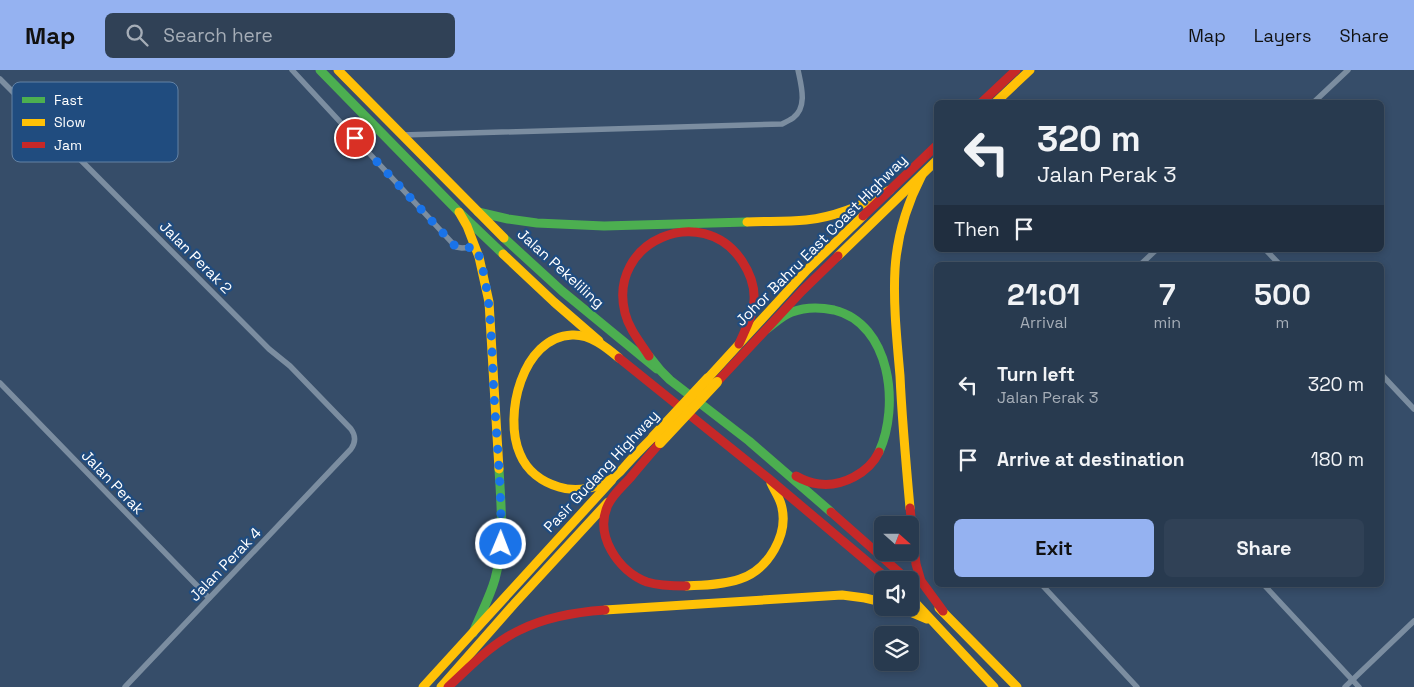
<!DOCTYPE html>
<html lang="en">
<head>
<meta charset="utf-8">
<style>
  body { margin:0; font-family:"Space Grotesk",sans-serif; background:#304156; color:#f1f3f6; height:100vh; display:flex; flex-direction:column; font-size:19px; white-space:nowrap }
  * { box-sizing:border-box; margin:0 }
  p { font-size:16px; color:#a5adb7 }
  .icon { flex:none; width:28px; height:28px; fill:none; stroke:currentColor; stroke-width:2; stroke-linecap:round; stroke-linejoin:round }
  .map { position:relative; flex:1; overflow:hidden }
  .details { position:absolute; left:934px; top:192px; width:450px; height:325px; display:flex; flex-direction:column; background:#283a4f; border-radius:8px; box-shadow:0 2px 8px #0003,0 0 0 1px #445466 }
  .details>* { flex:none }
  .top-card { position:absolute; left:934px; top:30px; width:450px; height:152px; border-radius:8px; box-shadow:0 2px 8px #0003,0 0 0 1px #445466; background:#283a4f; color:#f1f3f6; overflow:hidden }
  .needle { width:32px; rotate:111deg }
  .fabs { position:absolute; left:874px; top:446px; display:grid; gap:10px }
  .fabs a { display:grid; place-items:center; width:45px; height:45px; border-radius:8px; background:#283a4f; box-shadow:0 2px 8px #0003,0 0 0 1px #445466; font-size:25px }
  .pin { position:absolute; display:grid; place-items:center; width:42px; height:42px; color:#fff; margin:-21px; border:2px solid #fff; border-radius:50%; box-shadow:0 1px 5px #0007 }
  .me { position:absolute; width:55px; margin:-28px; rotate:1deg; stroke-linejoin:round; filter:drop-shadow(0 0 4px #0008) }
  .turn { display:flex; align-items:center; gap:18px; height:105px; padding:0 20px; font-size:22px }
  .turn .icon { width:65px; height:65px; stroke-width:2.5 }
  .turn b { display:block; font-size:35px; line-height:42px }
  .then { display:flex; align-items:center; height:48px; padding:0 20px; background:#0003; gap:10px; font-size:19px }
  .eta { display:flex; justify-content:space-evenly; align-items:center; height:85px; text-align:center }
  .eta b { font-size:30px; font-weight:700; line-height:35px }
  .action { display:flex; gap:10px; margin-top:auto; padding:10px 20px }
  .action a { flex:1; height:58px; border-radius:8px; background:#95b2f1; color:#111; font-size:20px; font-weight:700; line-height:58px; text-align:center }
  .action a+a { background:#304156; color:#f1f3f6 }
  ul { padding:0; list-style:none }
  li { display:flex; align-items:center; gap:15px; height:75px; padding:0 20px }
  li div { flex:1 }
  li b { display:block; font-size:19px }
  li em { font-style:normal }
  header { display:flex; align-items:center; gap:30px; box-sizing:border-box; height:70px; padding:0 25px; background:#95b2f1; color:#111 }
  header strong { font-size:24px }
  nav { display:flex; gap:28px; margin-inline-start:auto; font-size:18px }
  .search { width:350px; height:45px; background:#304156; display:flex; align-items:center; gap:12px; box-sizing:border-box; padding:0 18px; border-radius:8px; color:#a5adb7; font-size:19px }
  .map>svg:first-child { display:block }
</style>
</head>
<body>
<header>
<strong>Map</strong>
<div class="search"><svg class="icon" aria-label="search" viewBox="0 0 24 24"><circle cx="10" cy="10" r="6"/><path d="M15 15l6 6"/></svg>Search here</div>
<nav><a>Map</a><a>Layers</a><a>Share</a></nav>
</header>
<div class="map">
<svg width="1414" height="617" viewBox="0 0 1414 617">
  <rect width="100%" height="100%" fill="#364d69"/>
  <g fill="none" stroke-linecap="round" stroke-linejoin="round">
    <!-- street -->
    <g stroke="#7b8da0" stroke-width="5.5">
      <path d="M 292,0 L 456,177 L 462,178 L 476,177"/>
      <path d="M 0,9 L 269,279 L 290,296 L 351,359 C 356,366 356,372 351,379 L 125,617"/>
      <path d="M 1314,32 L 1348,0"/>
      <path d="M 402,65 L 782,54 C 786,52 790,50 793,48 C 808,37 801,15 798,0"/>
      <path d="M 1266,180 L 1280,195"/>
      <path d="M 1140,195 L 1156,180"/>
      <path d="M 1381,304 L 1414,339"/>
      <path d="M 0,313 L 209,528"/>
      <path d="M 1042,515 L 1137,617"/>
      <path d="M 1264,515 L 1359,617"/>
      <path d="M 1345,617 L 1414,551"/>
    </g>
    <!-- fast -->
    <g stroke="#4caf50" stroke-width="9">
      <path d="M 320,0 L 459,142 L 503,184"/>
      <path d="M 478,142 L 508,149 L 537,153 L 604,156 L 747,152"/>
      <path d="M 504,168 L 562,221 L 657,299"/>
      <path d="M 767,259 C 775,253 783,245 792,242 C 805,237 820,237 834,240 C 891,254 900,336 879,382"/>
      <path d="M 649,286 L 661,301 L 670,310 L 749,371 L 831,442"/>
      <path d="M 473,563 C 480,545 490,527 495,509 C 505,473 501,435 499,399"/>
    </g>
    <!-- slow -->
    <g stroke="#ffc107" stroke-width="9">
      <path d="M 338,0 L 504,168"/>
      <path d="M 996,32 L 1030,0"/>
      <path d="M 459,142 L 467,156 L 479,187 L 489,232 L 499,399"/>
      <path d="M 747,152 C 766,151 786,152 806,150 C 836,147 864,135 890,120"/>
      <path d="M 503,184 L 554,232 L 599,271"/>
      <path d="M 838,186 L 936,91"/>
      <path d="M 619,288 C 606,277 590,264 572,265 C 522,267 503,346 520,384 C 527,401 542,412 559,417 C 577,423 598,418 613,408 C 618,404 623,399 627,394 C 635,385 644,376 653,367"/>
      <path d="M 708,308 L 807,200 L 863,146"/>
      <path d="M 910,438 C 906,394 902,350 900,306 C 897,271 893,234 895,199 C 897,166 907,134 922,105"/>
      <path d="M 686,516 C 703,515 722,515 740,509 C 768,500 790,464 781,434 C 779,427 774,420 771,413"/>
      <path d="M 910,527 L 994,617"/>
      <path d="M 901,538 L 927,549"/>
      <path d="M 939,538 L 1017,617"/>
      <path d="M 605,540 L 842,525 L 865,528 L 882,532"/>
      <path d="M 423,617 L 612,410"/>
      <path d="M 441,617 L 515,533 L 608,432"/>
    </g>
    <!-- jam -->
    <g stroke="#c62828" stroke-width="9">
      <path d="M 982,32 L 1016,0"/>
      <path d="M 863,146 L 936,76"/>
      <path d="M 649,286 C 640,272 629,259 625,243 C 607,171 702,131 742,191 C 750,203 755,217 754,231 C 753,246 745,260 739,274"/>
      <path d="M 619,288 L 768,408 L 889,510"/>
      <path d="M 717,312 L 802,221 L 838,186"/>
      <path d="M 660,373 C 650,384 640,396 630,408 C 622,417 613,424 608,435 C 594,465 618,501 647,512 C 660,516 673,516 686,516"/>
      <path d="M 796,406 C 803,410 811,413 819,414 C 842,417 869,403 879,382"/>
      <path d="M 910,438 L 916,494 L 921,511 L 943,541"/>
      <path d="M 831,442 L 908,510"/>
      <path d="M 448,617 C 470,597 492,573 520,560 C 546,547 576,542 605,540"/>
    </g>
    <!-- slow-bridge -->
    <g stroke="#ffc107" stroke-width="10">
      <path d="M 653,367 L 708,308"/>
      <path d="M 660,373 L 717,312"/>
    </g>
  </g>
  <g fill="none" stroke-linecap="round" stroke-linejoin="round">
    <!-- route -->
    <path stroke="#1a73e8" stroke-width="9" stroke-dasharray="0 16.2" d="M 355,68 L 456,177 L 462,178 L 476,177 C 493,223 491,277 494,325 C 497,375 502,424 501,474"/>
  </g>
  <g text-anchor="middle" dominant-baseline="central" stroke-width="4.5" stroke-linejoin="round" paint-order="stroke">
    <!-- street labels -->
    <g font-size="15" fill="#fff" stroke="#204c7f">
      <text transform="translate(821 170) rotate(-45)">Johor Bahru East Coast Highway</text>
      <text transform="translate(196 187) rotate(45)">Jalan Perak 2</text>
      <text transform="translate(561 198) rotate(42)">Jalan Pekeliling</text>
      <text transform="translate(601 401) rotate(-47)">Pasir Gudang Highway</text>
      <text transform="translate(113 412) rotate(46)">Jalan Perak</text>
      <text transform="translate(225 494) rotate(-46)">Jalan Perak 4</text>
    </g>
  </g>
  <!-- legend -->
  <rect x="12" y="12" width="166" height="80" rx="8" fill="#204c7f" stroke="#6382a5" stroke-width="1"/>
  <rect x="22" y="27" width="23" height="6" fill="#4caf50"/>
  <rect x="22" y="49" width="23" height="7" fill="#ffc107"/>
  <rect x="22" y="72" width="23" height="6" fill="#c62828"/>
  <g font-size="14" fill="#fff">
    <text x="54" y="35">Fast</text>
    <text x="54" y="57">Slow</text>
    <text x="54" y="80">Jam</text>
  </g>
</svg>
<div class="fabs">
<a><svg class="needle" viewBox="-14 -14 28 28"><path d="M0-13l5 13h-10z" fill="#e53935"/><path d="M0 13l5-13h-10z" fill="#a5adb7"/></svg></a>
<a><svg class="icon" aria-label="sound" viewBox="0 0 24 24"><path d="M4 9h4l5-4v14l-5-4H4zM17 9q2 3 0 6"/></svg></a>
<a><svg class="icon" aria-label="layers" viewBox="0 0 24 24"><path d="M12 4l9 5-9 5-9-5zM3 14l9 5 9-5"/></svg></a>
</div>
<div class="pin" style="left:355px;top:68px;background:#d93025"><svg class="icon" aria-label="arrive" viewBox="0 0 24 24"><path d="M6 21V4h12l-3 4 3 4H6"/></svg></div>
<svg class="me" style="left:501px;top:474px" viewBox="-20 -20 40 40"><circle r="17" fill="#1a73e8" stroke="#fff" stroke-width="3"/><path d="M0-11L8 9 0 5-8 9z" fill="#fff"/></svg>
<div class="top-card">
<div class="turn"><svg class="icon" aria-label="left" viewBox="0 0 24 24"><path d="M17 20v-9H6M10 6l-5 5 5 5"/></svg><div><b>320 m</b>Jalan Perak 3</div></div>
<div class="then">Then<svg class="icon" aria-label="arrive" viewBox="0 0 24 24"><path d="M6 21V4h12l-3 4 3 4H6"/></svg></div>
</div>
<section class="details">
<div class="eta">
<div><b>21:01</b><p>Arrival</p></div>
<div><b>7</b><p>min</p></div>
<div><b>500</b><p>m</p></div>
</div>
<ul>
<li><svg class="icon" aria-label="left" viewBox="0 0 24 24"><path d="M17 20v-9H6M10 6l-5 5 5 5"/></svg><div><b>Turn left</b><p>Jalan Perak 3</p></div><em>320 m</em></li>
<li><svg class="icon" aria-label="arrive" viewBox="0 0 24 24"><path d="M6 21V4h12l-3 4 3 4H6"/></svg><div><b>Arrive at destination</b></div><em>180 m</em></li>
</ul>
<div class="action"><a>Exit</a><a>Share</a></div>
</section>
</div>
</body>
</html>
